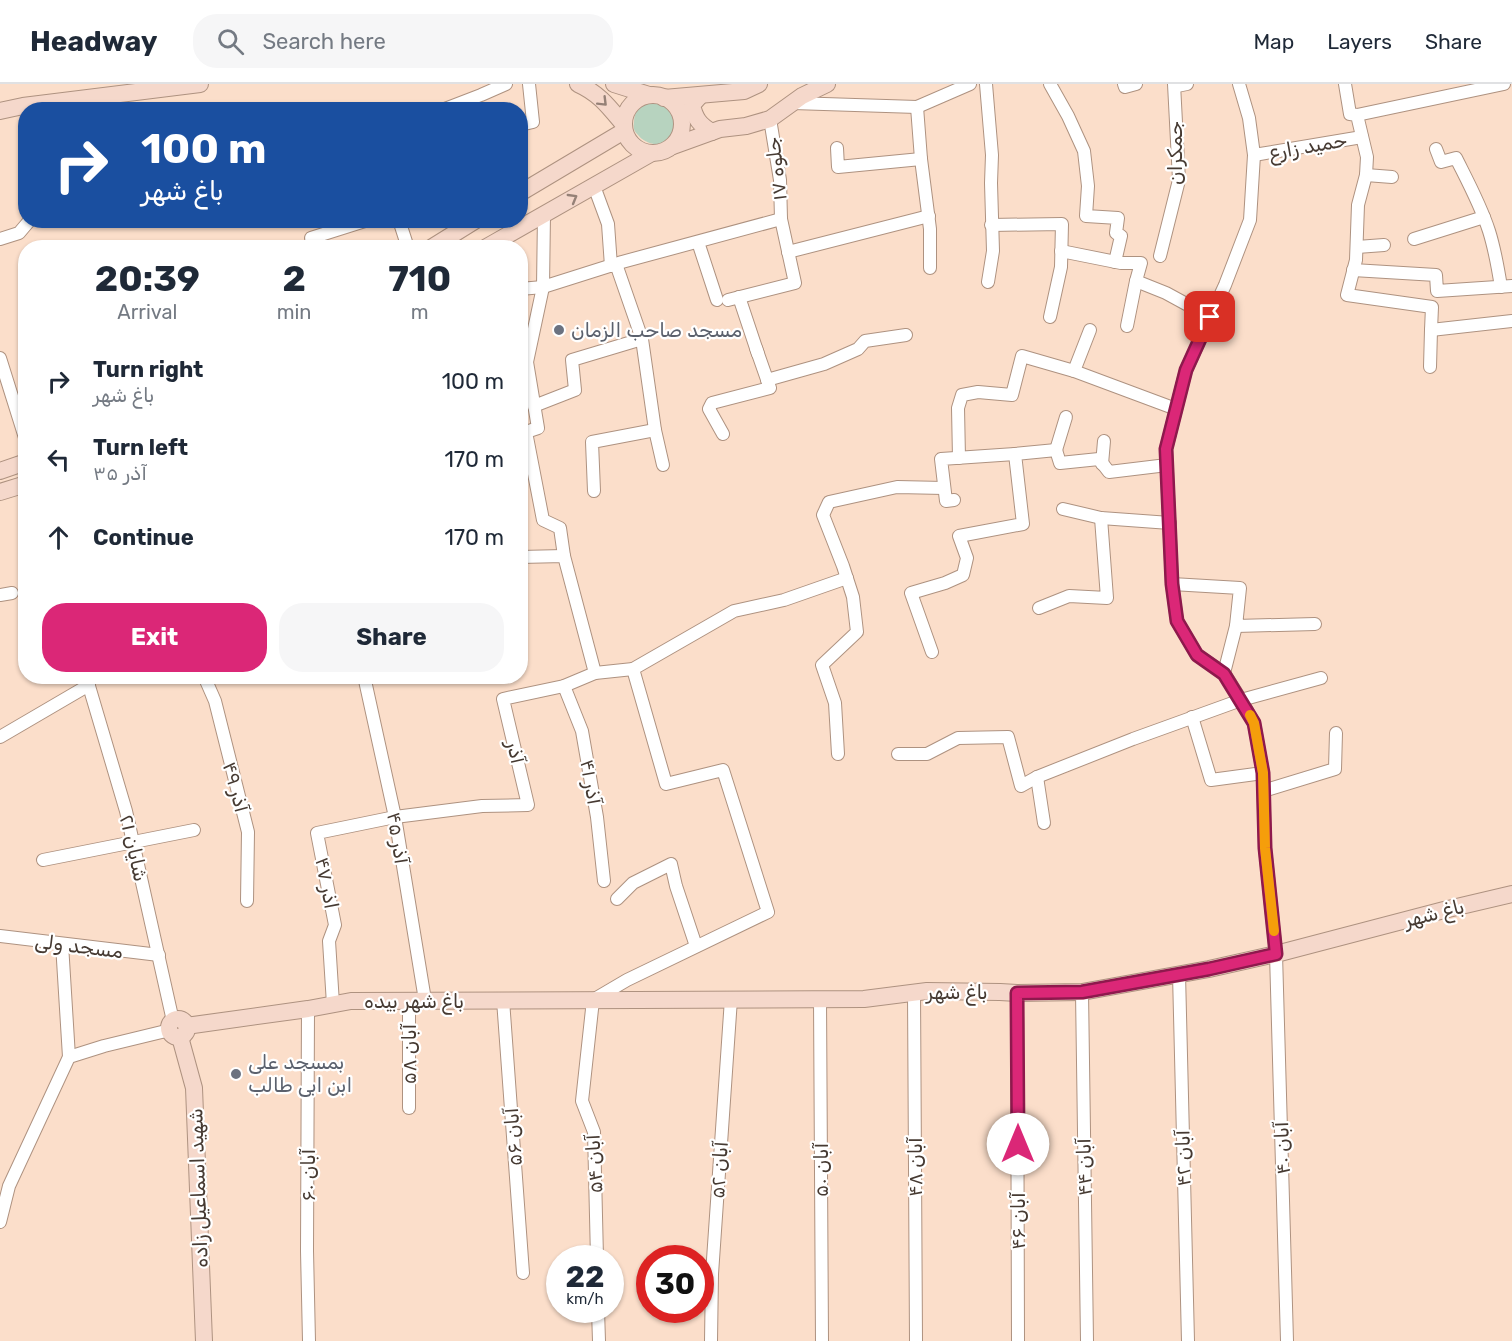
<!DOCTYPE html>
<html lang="en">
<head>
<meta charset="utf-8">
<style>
  body { margin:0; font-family:Rubik,"Noto Naskh Arabic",sans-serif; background:#f6f6f7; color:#1f2937; height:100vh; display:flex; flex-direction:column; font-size:22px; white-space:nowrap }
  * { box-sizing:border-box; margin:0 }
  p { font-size:20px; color:#747a83 }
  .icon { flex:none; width:33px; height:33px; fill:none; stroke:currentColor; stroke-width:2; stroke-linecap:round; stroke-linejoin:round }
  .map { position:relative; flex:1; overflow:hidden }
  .side { position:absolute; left:18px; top:156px; width:510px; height:444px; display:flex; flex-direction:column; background:#fff; border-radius:24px; box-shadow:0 2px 4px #0004 }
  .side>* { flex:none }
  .banner { position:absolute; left:18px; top:18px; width:510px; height:126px; border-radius:24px; box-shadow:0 2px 4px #0004; background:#1a4fa0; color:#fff; overflow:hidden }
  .speed { position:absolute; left:546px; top:1161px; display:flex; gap:12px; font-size:30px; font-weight:700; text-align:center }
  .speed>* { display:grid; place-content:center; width:78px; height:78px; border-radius:50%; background:#fff; box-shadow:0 2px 4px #0004; line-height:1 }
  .speed small { font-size:15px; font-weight:400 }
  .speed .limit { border:9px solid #d22; background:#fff; color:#111 }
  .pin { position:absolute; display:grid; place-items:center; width:51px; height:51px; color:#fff; margin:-26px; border-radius:12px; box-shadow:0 3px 9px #0006 }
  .me { position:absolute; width:66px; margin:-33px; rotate:0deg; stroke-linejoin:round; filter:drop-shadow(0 0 4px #0008) }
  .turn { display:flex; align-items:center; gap:21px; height:126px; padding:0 24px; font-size:27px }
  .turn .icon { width:78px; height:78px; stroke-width:2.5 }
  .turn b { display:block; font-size:42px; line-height:51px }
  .eta { display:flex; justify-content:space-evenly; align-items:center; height:102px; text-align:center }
  .eta b { font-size:36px; font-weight:700; line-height:42px }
  .cta { display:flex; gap:12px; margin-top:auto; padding:12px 24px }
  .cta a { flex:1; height:69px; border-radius:24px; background:#db2777; color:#fff; font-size:24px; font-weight:700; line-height:69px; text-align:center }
  .cta a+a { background:#f6f6f7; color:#1f2937 }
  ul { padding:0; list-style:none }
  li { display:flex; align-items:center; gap:18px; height:78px; padding:0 24px }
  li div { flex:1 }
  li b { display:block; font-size:22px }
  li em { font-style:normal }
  header { display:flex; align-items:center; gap:36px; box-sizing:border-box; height:84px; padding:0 30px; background:#fff; border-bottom:2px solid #e0e1e3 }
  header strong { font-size:28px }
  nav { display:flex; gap:33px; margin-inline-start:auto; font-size:21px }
  .search { width:420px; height:54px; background:#f6f6f7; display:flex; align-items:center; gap:15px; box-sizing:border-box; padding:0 21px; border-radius:24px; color:#747a83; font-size:22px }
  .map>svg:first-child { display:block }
</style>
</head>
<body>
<header>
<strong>Headway</strong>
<div class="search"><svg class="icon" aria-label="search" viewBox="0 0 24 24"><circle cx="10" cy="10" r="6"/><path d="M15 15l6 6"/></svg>Search here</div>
<nav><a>Map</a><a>Layers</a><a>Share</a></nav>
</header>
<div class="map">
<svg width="1512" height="1257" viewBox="0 0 1512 1257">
  <rect width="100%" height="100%" fill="#fbdeca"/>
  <!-- green -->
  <path fill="#b7d3bf" d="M 650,18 C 655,18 659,18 664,20 C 681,30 676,63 654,60 C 648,59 642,56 638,51 C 634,47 633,44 634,38 C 635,25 639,24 650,18 Z"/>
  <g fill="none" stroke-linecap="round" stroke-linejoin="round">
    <defs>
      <g id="street">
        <path d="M 986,0 L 992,71 L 991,99 L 993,167 L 988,198"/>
        <path d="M 1050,0 L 1068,32 L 1084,67 L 1088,102 L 1086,132 L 1118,134 L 1116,149 L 1121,152 L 1115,178"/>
        <path d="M 1124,0 L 1125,3 L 1136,0"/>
        <path d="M 1177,0 L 1177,2 L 1187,0"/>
        <path d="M 1239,0 L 1249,34 L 1254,71 L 1362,53"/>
        <path d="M 1345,0 L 1350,30 L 1357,31 L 1367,73 L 1366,91 L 1358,121 L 1356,176 L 1347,211 L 1432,223 L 1431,246 L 1512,237"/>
        <path d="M 793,19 L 917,23 L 970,0"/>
        <path d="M 917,23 L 921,75 L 930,145 L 930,184"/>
        <path d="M 442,26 L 481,11 L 506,0"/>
        <path d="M 1357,31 L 1504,0"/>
        <path d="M 520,41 L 533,38 L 529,0"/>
        <path d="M 837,64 L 838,83 L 921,75"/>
        <path d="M 1436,65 L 1441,78 L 1456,74 C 1468,98 1481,122 1489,147 C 1495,166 1498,184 1501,203"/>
        <path d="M 1254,71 L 1250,136 L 1225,201 L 1186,286 L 1166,365 L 1172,500 L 1177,537 L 1197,571 L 1224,589 L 1241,616 L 1321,594"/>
        <path d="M 1366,91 L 1392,93"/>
        <path d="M 594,102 L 608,140 L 611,182"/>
        <path d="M 544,130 L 543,203 L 527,278 L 538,344 L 526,348 L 543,436 L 560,444 L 564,472"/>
        <path d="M 399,136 L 408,164"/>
        <path d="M 991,141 L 1062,140 L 1061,183 L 1050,233"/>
        <path d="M 0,155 L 19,149 L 30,136"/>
        <path d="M 1414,155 L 1484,133"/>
        <path d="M 698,158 L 717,216"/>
        <path d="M 1357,163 L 1384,161"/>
        <path d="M 314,164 L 311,154 L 368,136"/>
        <path d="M 1061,167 L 1121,179 L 1141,179 L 1136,197 L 1166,209 L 1210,233"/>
        <path d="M 788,168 L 929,132"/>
        <path d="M 1160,172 L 1179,96 L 1174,0"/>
        <path d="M 616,180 L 642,255 L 655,346 L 663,381"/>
        <path d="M 1353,186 L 1436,191 L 1437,207 L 1512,202"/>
        <path d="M 520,205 L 543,203 L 622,178 L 781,135"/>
        <path d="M 739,213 L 758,270"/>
        <path d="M 728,216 L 795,199 L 781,135 L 780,96 L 770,35"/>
        <path d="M 1127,242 L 1136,197"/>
        <path d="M 0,274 L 26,357"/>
        <path d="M 1430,283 L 1431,246"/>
        <path d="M 1074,287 L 1090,246"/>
        <path d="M 767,296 L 824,280 L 858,265 L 865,257 L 906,251"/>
        <path d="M 534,322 L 575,306 L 572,276 L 642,255"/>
        <path d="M 723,350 L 709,325 L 712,319 L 770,304 L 756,264"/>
        <path d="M 1056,366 L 1066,333"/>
        <path d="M 959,374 L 958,324 L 962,311 L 978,308 L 1012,311 L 1022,272 L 1074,287 L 1176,325"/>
        <path d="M 1102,380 L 1104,357"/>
        <path d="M 594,407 L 592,358 L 655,346"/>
        <path d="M 954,416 L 946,417 L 941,375 L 1015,370"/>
        <path d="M 1063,425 L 1101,434 L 1170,439"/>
        <path d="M 520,473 L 564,472 L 595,589"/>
        <path d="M 1172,500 L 1240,504 L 1236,542 L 1315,540"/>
        <path d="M 0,511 L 12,509"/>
        <path d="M 1039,524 L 1069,512 L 1107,514 L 1101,434"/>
        <path d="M 932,568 L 911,509 L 945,499 L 963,491 L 967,474 L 959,452 L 1023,440 L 1015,370 L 1056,366 L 1060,379 L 1099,375 L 1109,388 L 1167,381"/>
        <path d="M 1224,589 L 1236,542"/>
        <path d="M 86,592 L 126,727 L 173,937"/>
        <path d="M 204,592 L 215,617 L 248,748 L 247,817"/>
        <path d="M 364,592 L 395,733 L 425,916"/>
        <path d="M 564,602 L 582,647 L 597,733 L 604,797"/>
        <path d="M 1192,633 L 1211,696 L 1263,689"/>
        <path d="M 0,653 L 89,601"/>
        <path d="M 838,670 L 835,619 L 822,581 L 857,548 L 853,513 L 843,482 L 823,431 L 829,418 L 897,403 L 944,404"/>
        <path d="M 898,670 L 927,670 L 958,654 L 1008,653 L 1021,702 L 1037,693 L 1133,655 L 1241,616 L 1254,639 L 1263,689 L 1265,764 L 1276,870 L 1287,1257"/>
        <path d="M 1037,693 L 1044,739"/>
        <path d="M 1263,707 L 1335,685 L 1336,649"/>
        <path d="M 43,776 L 194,746"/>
        <path d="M 617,815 L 633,799 L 671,780 L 676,802 L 696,862"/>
        <path d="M 0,852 L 159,871"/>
        <path d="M 62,860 L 69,973"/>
        <path d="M 1179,890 L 1188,1257"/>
        <path d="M 914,908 L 916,1257"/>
        <path d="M 1082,908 L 1087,1257"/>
        <path d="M 1017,909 L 1018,1257"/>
        <path d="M 820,915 L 822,1257"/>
        <path d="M 503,916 L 523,1189"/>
        <path d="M 409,917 L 409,1024"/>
        <path d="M 333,920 L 329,857 L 335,841 L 317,749 L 395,733 L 482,722 L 528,721 L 503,615 L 564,602 L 595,589 L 633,585"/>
        <path d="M 308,925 L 307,1167 L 309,1257"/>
        <path d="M 0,1138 L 9,1102 L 69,973 L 104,962 L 170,946"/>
        <path d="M 597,1174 L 594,1048 L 582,1017 L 593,916 L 627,896 L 768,828 L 723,686 L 666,700 L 633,585 L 734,527 L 784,516 L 847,494"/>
        <path d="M 598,1226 L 599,1257"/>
        <path d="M 711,1257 L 712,1190 L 731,915"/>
      </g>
      <g id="secondary">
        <path d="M 578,0 C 600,10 609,23 624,41"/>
        <path d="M 614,0 L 649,11"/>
        <circle cx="653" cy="40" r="29"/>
        <path d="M 701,11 L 692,21 C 695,35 700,41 712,48"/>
        <path d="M 664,14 L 744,7 L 759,0"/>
        <path d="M 0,27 L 23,22 L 200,0"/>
        <path d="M 673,62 L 720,45 L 746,42 L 770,35 L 802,12 L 827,0"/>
        <path d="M 520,109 L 624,47"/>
        <path d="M 431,164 L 476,136"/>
        <path d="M 485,164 L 650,70"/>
        <path d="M 0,387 L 26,378"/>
        <path d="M 0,408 L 26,400"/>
        <circle cx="178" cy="944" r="9"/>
        <path d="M 186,942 L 308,925 L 351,917 L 864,915 L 927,907 L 1000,908 L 1017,909 L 1082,908 L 1209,885 L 1276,870 L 1444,826 L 1512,810"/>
        <path d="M 180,953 L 194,1004 L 204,1257"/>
      </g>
    </defs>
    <!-- street casing -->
    <use href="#street" stroke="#ae9280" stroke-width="14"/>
    <!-- secondary casing -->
    <use href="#secondary" stroke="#ae9280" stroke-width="18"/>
    <!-- street -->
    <use href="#street" stroke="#fff" stroke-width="12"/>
    <!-- secondary -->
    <use href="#secondary" stroke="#f5d8cb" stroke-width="16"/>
  </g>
  <!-- one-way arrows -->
  <defs><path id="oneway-chevron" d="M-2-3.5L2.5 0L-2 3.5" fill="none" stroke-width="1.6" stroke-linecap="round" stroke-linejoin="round" transform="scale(1.5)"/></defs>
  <g stroke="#958177">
    <use href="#oneway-chevron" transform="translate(603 18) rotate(45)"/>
    <use href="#oneway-chevron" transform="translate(573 114) rotate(-30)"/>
  </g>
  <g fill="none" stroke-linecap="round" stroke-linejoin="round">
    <defs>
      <path id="route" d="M 1018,1060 L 1017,909 L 1082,908 L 1209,885 L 1276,870 L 1265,764 L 1263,689 L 1254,639 L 1224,590 L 1197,571 L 1177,537 L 1172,500 L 1166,365 L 1186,286 L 1210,233"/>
    </defs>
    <!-- route casing -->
    <use href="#route" stroke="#8e194d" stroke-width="15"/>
    <!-- route -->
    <use href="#route" stroke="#db2777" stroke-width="10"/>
    <!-- slow -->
    <path stroke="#f59e0b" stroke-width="10" d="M 1250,631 L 1254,639 L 1263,689 L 1265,764 L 1274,847"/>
  </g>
  <!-- markers -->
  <g fill="#6b7280" stroke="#fff" stroke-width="2">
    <circle cx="559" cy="246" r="6"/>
    <circle cx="236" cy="990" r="6"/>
  </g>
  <g text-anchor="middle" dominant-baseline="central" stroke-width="4.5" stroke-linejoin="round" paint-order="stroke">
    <!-- street labels -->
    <g font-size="20" fill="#463a32" stroke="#fff">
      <text transform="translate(1308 62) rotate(-10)">حمید زارع</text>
      <text transform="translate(1175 69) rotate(-90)">جمکران</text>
      <text transform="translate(776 85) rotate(-97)">جلوه ۱۷</text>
      <text transform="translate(516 668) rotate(77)">آذر</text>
      <text transform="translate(591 698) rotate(80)">آذر ۴۱</text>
      <text transform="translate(236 703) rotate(75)">آذر ۴۹</text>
      <text transform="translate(398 754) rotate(81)">آذر ۴۵</text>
      <text transform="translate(134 764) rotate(77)">شایان ۲۱</text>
      <text transform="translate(327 799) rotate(79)">اذر ۴۷</text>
      <text transform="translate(1434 829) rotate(-14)">باغ شهر</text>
      <text transform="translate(79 862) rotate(7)">مسجد ولی</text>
      <text x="957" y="908">باغ شهر</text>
      <text x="414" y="917">باغ شهر بیده</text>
      <text transform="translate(409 970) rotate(-90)">آبان ۵۸</text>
      <text transform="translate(513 1053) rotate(-94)">آبان ۵۶</text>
      <text transform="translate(1282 1064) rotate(-92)">آبان ۴۰</text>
      <text transform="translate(1183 1074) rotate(-91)">آبان ۴۲</text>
      <text transform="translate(594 1080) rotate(-93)">آبان ۵۴</text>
      <text transform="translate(915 1083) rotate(-90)">آبان ۴۸</text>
      <text transform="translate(1084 1083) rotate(-91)">آبان ۴۴</text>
      <text transform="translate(719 1086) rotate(-86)">آبان ۵۲</text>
      <text transform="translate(821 1086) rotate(-90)">آبان ۵۰</text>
      <text transform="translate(308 1091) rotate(-90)">آبان ۶۰</text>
      <text transform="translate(198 1104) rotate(-92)">شهید اسماعیل زاده</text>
      <text transform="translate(1018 1137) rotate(-90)">آبان ۴۶</text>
    </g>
    <!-- worship labels -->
    <g font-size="20" fill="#5b616d" stroke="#fff" text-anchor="start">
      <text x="571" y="246">مسجد صاحب الزمان</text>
      <text x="248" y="978">بمسجد علی<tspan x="248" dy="23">ابن ابی طالب</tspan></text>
    </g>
  </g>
</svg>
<div class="speed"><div>22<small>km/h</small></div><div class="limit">30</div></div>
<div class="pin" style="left:1210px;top:233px;background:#d93025"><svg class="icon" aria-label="arrive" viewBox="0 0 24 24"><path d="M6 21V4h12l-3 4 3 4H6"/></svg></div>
<svg class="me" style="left:1018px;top:1060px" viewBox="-20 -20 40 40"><circle r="19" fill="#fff"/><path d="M0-13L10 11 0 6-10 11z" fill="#db2777"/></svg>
<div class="banner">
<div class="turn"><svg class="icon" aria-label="right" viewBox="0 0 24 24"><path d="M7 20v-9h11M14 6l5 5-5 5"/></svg><div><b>100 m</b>باغ شهر</div></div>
</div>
<section class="side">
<div class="eta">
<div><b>20:39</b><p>Arrival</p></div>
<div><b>2</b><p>min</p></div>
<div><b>710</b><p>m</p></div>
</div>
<ul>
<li><svg class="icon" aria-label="right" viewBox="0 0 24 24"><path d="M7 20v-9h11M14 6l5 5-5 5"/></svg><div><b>Turn right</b><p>باغ شهر</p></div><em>100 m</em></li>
<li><svg class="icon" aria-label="left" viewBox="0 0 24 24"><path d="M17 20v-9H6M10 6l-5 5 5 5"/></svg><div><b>Turn left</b><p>آذر ۳۵</p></div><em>170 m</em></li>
<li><svg class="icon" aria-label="ahead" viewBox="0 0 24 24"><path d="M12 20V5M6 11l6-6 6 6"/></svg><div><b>Continue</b></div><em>170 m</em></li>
</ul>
<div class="cta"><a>Exit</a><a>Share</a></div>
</section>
</div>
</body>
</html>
